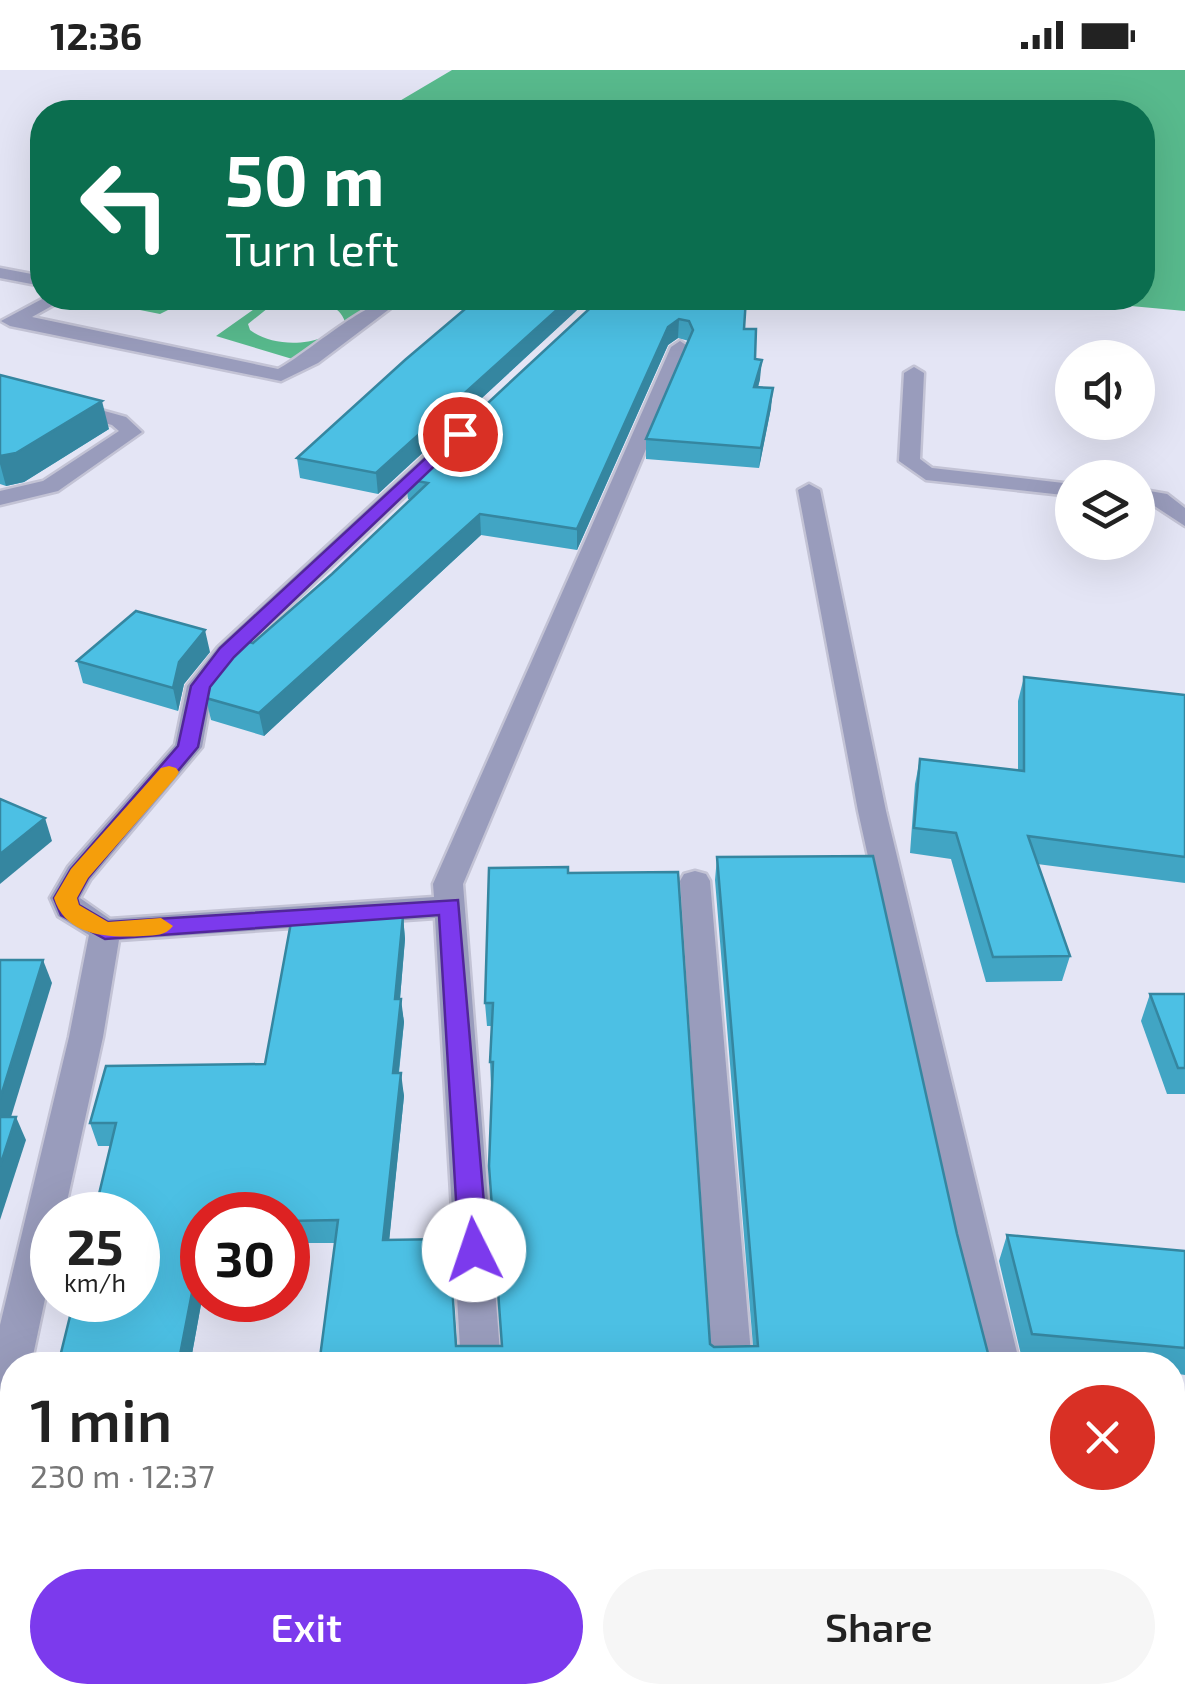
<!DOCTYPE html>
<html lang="en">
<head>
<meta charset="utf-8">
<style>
  body { margin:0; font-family:"Exo 2",sans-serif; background:#f6f6f6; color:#222; height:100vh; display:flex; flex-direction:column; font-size:38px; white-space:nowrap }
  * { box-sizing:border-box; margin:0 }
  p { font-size:32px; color:#767676 }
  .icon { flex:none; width:55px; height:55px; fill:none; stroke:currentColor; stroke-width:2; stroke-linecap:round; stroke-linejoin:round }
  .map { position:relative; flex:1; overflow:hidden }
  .panel { position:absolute; left:0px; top:1282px; width:1185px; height:352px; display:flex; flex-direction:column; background:#fff; border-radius:40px 40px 0 0; box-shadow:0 10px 40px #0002 }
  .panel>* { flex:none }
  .top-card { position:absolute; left:30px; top:30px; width:1125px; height:210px; border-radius:40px; box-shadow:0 10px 40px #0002; background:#0b6e4f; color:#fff; overflow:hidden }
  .buttons { position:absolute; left:1055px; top:270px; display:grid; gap:20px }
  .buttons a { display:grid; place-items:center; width:100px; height:100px; border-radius:50%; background:#fff; box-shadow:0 10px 40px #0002; font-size:50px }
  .speed { position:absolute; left:30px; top:1122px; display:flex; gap:20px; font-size:50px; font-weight:700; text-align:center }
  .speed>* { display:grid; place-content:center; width:130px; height:130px; border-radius:50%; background:#fff; box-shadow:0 10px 40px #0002; line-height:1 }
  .speed small { font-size:25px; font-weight:400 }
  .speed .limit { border:15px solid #d22; background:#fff; color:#111 }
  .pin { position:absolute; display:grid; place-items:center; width:85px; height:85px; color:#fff; margin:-42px; border:5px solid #fff; border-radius:50%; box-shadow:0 2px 10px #0007 }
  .me { position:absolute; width:110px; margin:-55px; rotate:356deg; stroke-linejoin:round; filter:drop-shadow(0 0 8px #0008) }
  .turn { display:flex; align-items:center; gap:35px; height:210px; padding:0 30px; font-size:45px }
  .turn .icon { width:130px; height:130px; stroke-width:2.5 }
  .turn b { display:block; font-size:70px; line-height:85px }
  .round { display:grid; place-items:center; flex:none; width:105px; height:105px; border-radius:52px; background:#f6f6f6 }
  .summary { display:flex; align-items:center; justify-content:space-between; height:170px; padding:0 30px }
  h1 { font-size:60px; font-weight:600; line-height:75px }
  .action { display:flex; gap:20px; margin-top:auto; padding:20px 30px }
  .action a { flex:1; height:115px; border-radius:60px; background:#7c3aed; color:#fff; font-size:40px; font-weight:600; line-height:115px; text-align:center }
  .action a+a { background:#f6f6f6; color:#222 }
  .status { display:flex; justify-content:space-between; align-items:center; height:70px; padding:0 50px; background:#fff; direction:ltr }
  .status svg { height:28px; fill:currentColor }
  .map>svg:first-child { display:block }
</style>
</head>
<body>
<div class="status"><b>12:36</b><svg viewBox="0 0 49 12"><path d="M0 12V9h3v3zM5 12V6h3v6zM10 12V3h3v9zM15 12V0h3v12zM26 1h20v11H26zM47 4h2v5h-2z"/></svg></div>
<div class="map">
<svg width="1185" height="1633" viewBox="0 0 1185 1633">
  <rect width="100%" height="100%" fill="#e4e5f5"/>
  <!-- water -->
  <g fill="#58ba8d" fill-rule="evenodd">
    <path d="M 452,0 L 1185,0 L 1185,241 L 1044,228 L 1142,228 L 1142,42 L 381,42 Z"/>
    <path d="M 93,228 L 192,228 L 160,244 L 90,230 Z"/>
    <path d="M 270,228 L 387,228 L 299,291 L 216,266 ZM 299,233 C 317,233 339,232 345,252 C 326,277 274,279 250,260 L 248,254 L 268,238 Z"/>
  </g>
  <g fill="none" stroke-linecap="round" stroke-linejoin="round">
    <defs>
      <g id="street">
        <path d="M 0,198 L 42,206 L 42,216 L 0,208 Z"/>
        <path d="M 44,228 L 66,228 L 32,247 L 278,299 C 313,280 368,226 404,228 L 318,293 L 281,311 L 10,256 L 1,251 Z"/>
        <path d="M 680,271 L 689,277 L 463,814 L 501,1295 L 461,1295 L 435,848 L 119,870 L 103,967 L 64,1145 L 52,1145 L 52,1196 L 31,1295 L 12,1295 L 12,1355 L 0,1360 L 0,1255 L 69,967 L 89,865 L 58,846 L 50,828 L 68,797 L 175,675 L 187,616 L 218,577 L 428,383 L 442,383 L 445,387 L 442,391 L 236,587 L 213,617 L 202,677 L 90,810 L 80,828 L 110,849 L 434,827 L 433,814 L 671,277 Z"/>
        <path d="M 914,297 L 924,303 L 920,389 L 932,398 L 1072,414 L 1072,426 L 926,410 L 899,391 L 904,303 Z"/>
        <path d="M 0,312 L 126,347 L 142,362 L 58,421 L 0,435 L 0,421 L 43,411 L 119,361 L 112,355 L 0,324 Z"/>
        <path d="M 809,414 L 820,420 L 886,741 L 1020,1295 L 980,1295 L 858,741 L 798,420 Z"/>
        <path d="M 1138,419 L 1167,424 L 1185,438 L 1185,456 L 1153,435 L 1138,432 Z"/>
        <path d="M 695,801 L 706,804 L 710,811 L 752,1295 L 712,1295 L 680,811 L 684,804 Z"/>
        <path d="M 0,1383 L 12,1385 L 12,1426 L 0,1425 Z"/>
        <path d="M 1172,1422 L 1185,1426 L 1185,1468 L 1172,1465 Z"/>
        <path d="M 464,1622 L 512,1622 L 511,1633 L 463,1633 Z"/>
        <path d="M 1055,1622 L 1103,1622 L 1105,1633 L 1057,1633 Z"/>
      </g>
    </defs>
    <!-- street casing -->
    <use href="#street" stroke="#c3c3d5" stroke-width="5"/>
    <!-- street -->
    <use href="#street" fill="#999cbc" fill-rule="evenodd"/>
  </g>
  <!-- wall -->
  <g fill="#41a5c4">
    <path d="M 478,228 L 590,228 L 378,424 L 300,408 L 297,388 Z"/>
    <path d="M 601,228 L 744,259 L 760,309 L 758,317 L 771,338 L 759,398 L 646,389 L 646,369 L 689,271 L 678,268 L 668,275 L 577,480 L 481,465 L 264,666 L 211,650 L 206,628 L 253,573 L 332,504 L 410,430 L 408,429 L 406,409 Z"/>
    <path d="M 0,305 L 109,359 L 24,412 L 6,416 L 0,414 Z"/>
    <path d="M 210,582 L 184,614 L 178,641 L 83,613 L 77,591 Z"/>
    <path d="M 1024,607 L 1185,625 L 1185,813 L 1037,794 L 1070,886 L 1062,911 L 986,912 L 951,789 L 910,783 L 915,714 L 920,689 L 1018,700 L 1018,631 Z"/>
    <path d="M 717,787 L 957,1164 L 991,1295 L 319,1295 L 335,1173 L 288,1173 L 288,1145 L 202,1145 L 202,1229 L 190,1295 L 58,1295 L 110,1076 L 98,1076 L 90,1053 L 265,994 L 403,846 L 405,869 L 400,929 L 404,952 L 399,1003 L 404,1026 L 389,1170 L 449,1169 L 457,1276 L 502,1276 L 490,992 L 492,956 L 487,956 L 485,933 L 568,803 L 710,1274 L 714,1277 L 753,1276 L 715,810 Z"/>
    <path d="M 1150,924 L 1185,924 L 1185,1024 L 1167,1024 L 1141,951 Z"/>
    <path d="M 1007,1165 L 1185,1181 L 1185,1305 L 1172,1303 L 1172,1295 L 1084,1295 L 1022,1289 L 999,1191 Z"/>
  </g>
  <!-- shaded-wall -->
  <g fill="#3586a0">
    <path d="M 570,228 L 590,228 L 378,424 L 376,403 Z"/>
    <path d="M 679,249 L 678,268 L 668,275 L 577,480 L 577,459 L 668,257 Z"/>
    <path d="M 762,290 L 760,309 L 753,336 L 754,317 Z"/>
    <path d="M 773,318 L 771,338 L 759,398 L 761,378 Z"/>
    <path d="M 102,331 L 109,359 L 24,412 L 6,416 L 0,394 L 0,386 Z"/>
    <path d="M 480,444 L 481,465 L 264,666 L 259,643 Z"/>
    <path d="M 205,560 L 210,582 L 184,614 L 178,641 L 173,618 L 179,592 Z"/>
    <path d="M 45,748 L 52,771 L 0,814 L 0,784 Z"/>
    <path d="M 403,846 L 405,869 L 398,952 L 395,929 Z"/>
    <path d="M 43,890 L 52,913 L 4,1070 L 0,1061 L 0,1029 Z"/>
    <path d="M 401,929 L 404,952 L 396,1026 L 393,1003 Z"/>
    <path d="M 401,1003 L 404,1026 L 387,1192 L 383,1170 Z"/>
    <path d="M 16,1047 L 26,1070 L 0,1150 L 0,1096 Z"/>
    <path d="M 202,1171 L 202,1229 L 190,1295 L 178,1295 Z"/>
    <path d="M 436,1622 L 440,1622 L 439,1633 L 435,1633 Z"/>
  </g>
  <!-- building -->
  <g fill="#4cc0e4" stroke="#3586a0" stroke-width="2.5">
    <path d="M 478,228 L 570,228 L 376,403 L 297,388 L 405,290 Z"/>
    <path d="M 601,228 L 746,228 L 744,259 L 756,259 L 755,289 L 762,290 L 754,317 L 773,318 L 761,378 L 646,369 L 693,260 L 689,251 L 679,249 L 668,257 L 577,459 L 480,444 L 259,643 L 206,628 L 212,597 L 234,568 L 253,573 L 332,504 L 428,413 L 406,409 Z"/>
    <path d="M 0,305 L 102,331 L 16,383 L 0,386 Z"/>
    <path d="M 136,541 L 205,560 L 179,592 L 173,618 L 77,591 Z"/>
    <path d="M 1024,607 L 1185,625 L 1185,787 L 1028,766 L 1070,886 L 993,887 L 956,763 L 914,758 L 920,689 L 1024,701 Z"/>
    <path d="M 0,729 L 45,748 L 0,784 Z"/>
    <path d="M 873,786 L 957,1164 L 991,1295 L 319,1295 L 338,1150 L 288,1151 L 288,1145 L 202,1145 L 202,1171 L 178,1295 L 58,1295 L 74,1230 L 138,1230 L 138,1145 L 94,1145 L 116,1053 L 90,1053 L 106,996 L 265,994 L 292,847 L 403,846 L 395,929 L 401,929 L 393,1003 L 401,1003 L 383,1170 L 449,1169 L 456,1276 L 502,1276 L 489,1096 L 493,992 L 490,992 L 493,933 L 485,933 L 489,798 L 568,797 L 568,803 L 678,802 L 710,1274 L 714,1277 L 758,1276 L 717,787 Z"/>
    <path d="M 0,890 L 43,890 L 0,1029 Z"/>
    <path d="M 1150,924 L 1185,924 L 1185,998 L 1178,998 Z"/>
    <path d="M 0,1047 L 16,1047 L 0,1096 Z"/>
    <path d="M 1007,1165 L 1185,1181 L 1185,1278 L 1032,1264 Z"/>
    <path d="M 256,1622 L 436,1622 L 435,1633 L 254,1633 Z"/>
  </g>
  <!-- route -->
  <path fill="#7c3aed" stroke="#51269a" stroke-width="2.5" d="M 455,361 L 468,364 L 234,587 L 210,617 L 198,677 L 88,808 L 77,828 L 79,835 L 108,852 L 458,830 L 488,1180 L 484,1189 L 474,1193 L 463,1189 L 459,1180 L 439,845 L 105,869 L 61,845 L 54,828 L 71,799 L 178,676 L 191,616 L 220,578 Z"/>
  <!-- slow -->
  <path fill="#f59e0b" d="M 169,696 L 176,698 L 179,702 L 176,707 L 88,808 L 77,828 L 79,835 L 108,852 L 161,848 L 173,856 C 165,866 156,865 143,866 C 110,868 66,867 54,828 L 71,799 L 161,698 Z"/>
</svg>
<div class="buttons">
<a><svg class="icon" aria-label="sound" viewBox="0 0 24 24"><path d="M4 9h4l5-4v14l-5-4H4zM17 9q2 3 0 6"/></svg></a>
<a><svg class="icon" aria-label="layers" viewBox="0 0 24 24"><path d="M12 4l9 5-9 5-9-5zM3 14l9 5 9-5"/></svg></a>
</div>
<div class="speed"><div>25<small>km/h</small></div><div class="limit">30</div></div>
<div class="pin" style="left:460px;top:364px;background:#d93025"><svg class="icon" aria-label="arrive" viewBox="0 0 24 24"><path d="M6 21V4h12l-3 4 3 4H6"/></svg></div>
<svg class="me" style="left:474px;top:1180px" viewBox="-20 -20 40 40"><circle r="19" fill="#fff"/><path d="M0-13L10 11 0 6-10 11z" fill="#7c3aed"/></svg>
<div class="top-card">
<div class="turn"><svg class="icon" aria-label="left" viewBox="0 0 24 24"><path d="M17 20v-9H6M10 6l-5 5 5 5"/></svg><div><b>50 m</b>Turn left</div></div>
</div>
<section class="panel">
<div class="summary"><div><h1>1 min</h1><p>230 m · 12:37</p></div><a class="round" style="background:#d93025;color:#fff"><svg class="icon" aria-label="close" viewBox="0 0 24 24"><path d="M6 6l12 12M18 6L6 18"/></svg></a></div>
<div class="action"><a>Exit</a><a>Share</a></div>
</section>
</div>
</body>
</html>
